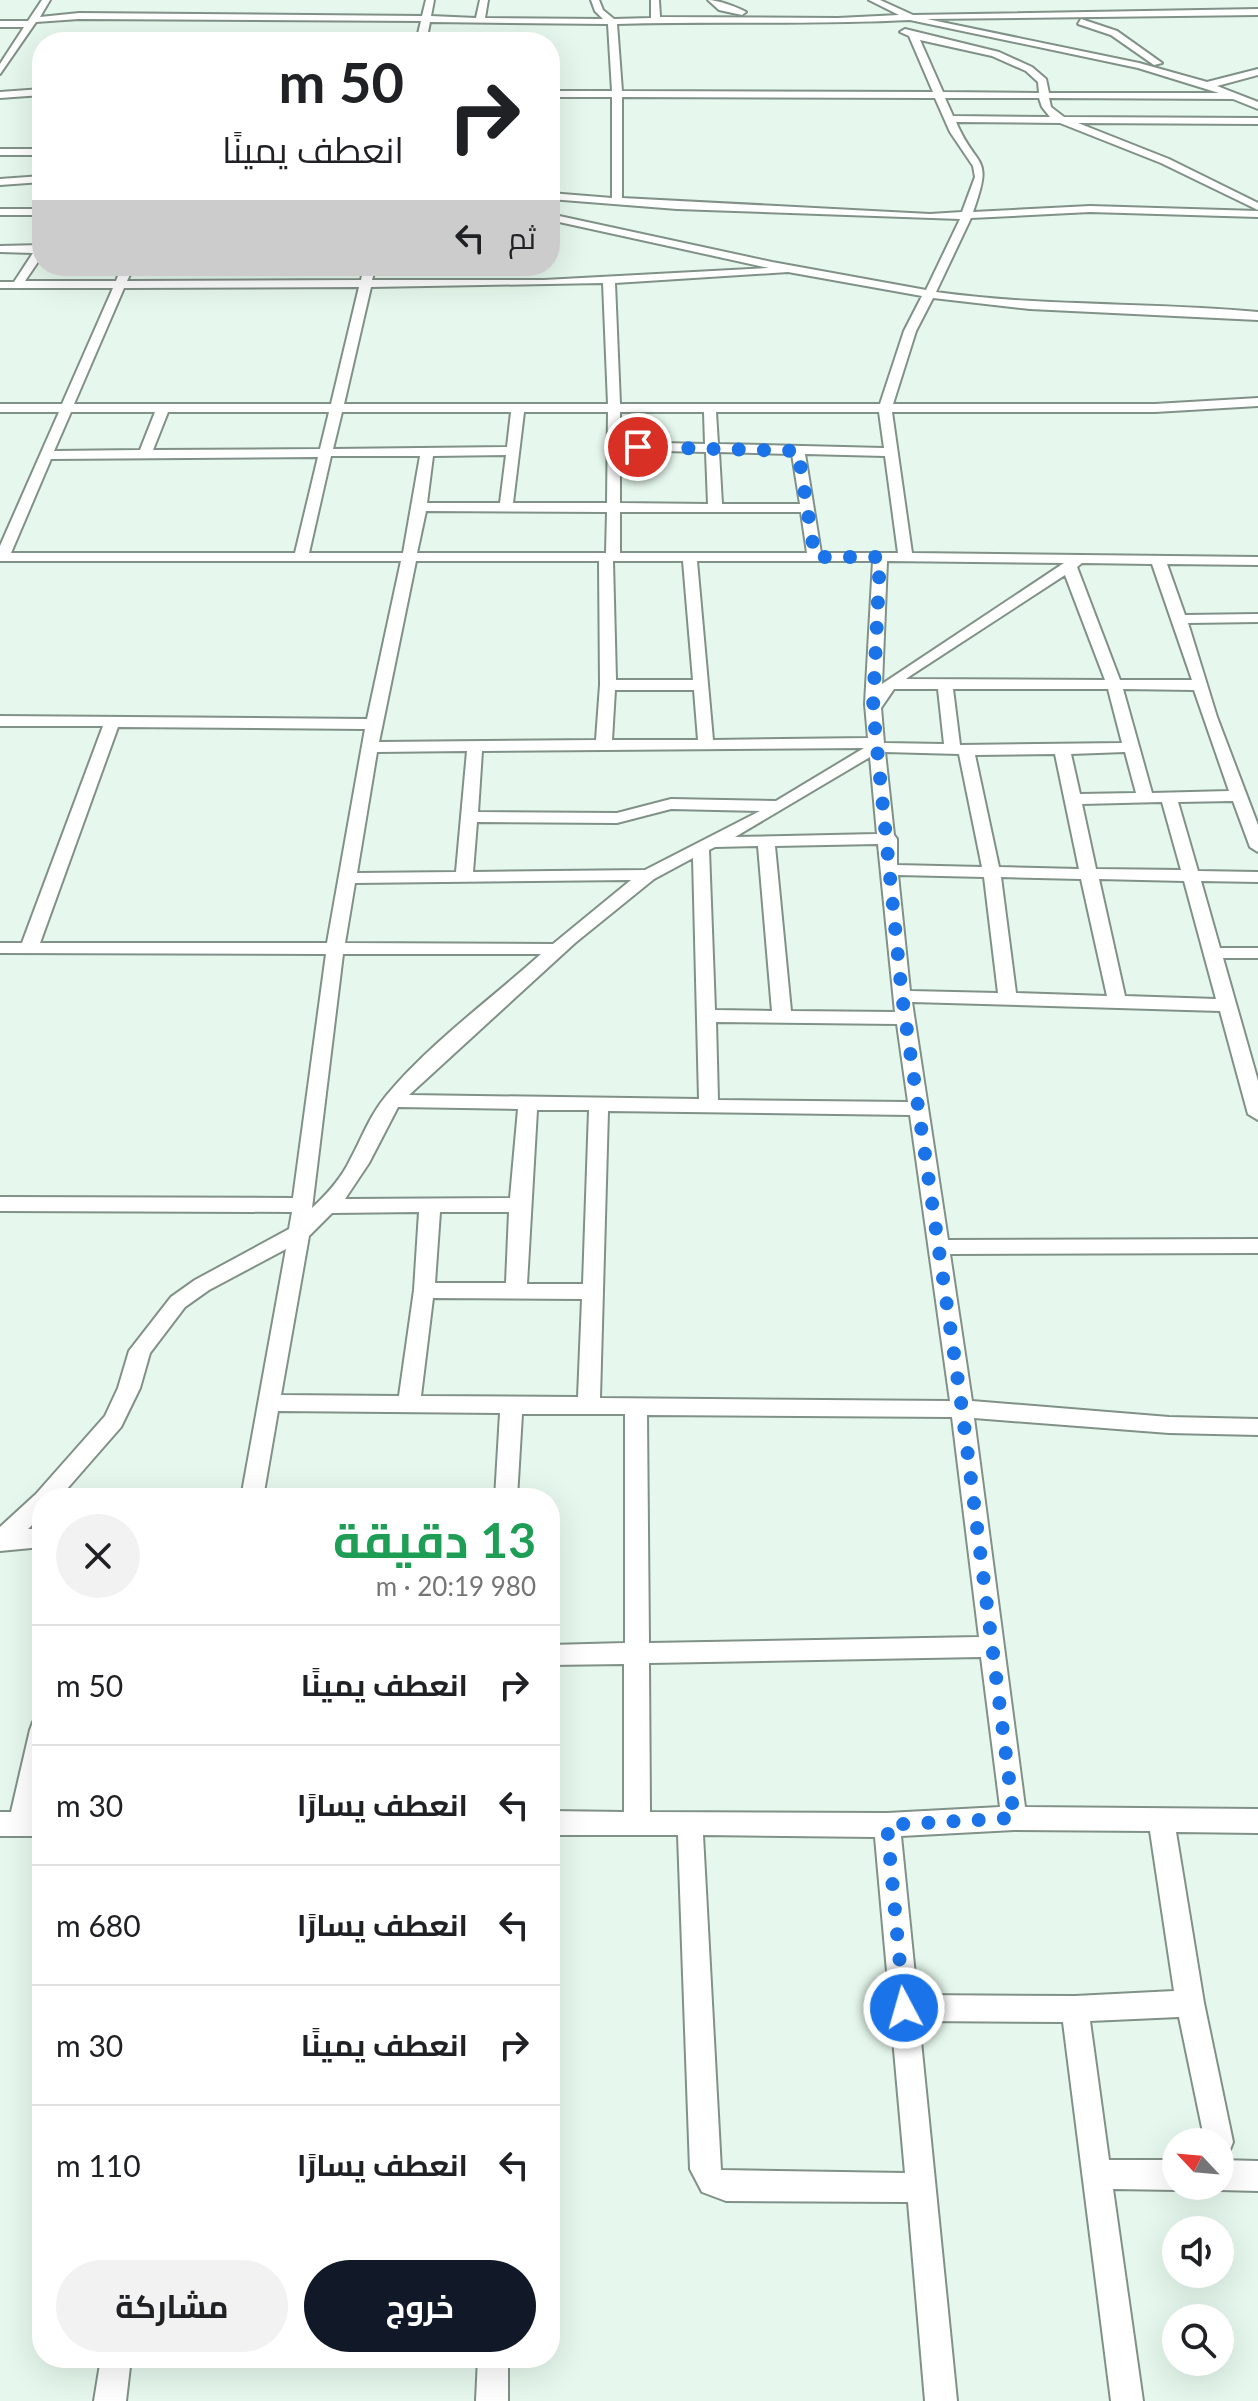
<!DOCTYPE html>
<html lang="ar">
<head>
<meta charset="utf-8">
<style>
  body { margin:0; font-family:Lato,Cairo,sans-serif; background:#f2f2f2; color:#202124; direction:rtl; height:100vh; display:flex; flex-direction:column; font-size:30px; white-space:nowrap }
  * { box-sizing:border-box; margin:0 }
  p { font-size:26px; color:#757577 }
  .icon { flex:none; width:44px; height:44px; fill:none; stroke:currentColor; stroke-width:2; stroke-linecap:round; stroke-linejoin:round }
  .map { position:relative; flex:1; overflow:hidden; direction:ltr }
  .drawer { position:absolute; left:32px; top:1488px; width:528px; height:880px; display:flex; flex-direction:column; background:#fff; border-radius:32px; box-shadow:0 8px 32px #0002; direction:rtl }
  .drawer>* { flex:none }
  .guide { position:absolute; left:32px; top:32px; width:528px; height:244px; border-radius:32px; box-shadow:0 8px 32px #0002; direction:rtl; background:#fff; color:#202124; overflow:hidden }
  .needle { width:52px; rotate:296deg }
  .buttons { position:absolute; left:1162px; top:2128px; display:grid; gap:16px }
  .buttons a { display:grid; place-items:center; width:72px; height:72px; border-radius:50%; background:#fff; box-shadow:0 8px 32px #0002; font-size:40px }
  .pin { position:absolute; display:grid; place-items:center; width:68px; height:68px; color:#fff; margin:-34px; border:4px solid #fff; border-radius:50%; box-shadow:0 2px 8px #0007 }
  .me { position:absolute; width:88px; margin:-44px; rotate:354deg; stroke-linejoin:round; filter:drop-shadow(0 0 6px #0008) }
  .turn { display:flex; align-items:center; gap:28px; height:168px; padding:0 24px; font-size:36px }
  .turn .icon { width:104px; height:104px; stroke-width:2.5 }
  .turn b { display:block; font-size:56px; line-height:68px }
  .then { display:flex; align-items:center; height:76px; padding:0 24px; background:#0003; gap:16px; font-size:30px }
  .round { display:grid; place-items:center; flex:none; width:84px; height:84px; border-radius:42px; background:#f2f2f2 }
  .head { display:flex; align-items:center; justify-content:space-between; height:136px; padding:0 24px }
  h1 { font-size:48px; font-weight:700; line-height:60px; color:#1e9e55 }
  .action { display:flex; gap:16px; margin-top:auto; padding:16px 24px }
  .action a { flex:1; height:92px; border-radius:48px; background:#111827; color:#fff; font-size:32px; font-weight:700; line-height:92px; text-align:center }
  .action a+a { background:#f2f2f2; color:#202124 }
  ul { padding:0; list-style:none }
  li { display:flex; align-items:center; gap:24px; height:120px; padding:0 24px; border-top:2px solid #e0e0e0 }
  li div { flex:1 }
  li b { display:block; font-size:30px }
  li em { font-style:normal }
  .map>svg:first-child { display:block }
</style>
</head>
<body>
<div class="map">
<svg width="1258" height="2401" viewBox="0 0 1258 2401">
  <rect width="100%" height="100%" fill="#e6f8ed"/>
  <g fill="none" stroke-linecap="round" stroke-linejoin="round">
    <defs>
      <g id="minor">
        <path d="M 42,0 L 50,0 L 40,17 L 79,13 L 422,16 L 426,0 L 434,0 L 431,16 L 476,18 L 480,0 L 488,0 L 485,18 L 603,19 L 595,11 L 591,0 L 599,0 L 603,10 L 614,19 L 651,18 L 651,0 L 659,0 L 660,17 L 838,18 L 899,15 L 869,0 L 880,0 L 913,15 L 1258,9 L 1258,15 L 927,19 L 1139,63 L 1207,82 L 1258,69 L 1258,75 L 1217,86 L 1258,102 L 1258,109 L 1233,99 L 1049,98 L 1051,107 L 1064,117 L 1258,118 L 1258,124 L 1078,123 L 1169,159 L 1258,203 L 1258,210 L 1161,163 L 1060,123 L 956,122 C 977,171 994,153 973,212 L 1090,206 L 1258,211 L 1258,217 L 1090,212 L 971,218 L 936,292 C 1043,307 1151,302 1258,312 L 1258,320 L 1030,309 L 933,298 L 916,331 L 893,404 L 1155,404 L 1258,398 L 1258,406 L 1155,412 L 892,412 L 912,553 L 1258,557 L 1258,565 L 1167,564 L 1185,615 L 1258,614 L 1258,622 L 1188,623 L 1217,717 L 1258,825 L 1258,852 L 1250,847 L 1233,801 L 1178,802 L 1198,871 L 1258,872 L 1258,882 L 1201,881 L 1220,948 L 1258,948 L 1258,958 L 1223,958 L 1258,1081 L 1258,1120 L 1248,1114 L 1220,1011 L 912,1002 L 948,1240 L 1258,1239 L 1258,1253 L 950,1254 L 972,1401 L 1169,1417 L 1258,1419 L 1258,1435 L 1169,1433 L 974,1418 L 1025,1807 L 1258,1809 L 1258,1833 L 1176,1832 L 1204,2003 L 1233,2142 L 1229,2152 L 1220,2156 L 1220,2142 L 1205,2142 L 1179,2017 L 1090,2021 L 1109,2160 L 1176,2160 L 1176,2186 L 1185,2186 L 1176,2190 L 1113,2189 L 1143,2401 L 1111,2401 L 1063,2022 L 919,2021 L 957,2401 L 925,2401 L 908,2202 L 726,2201 L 702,2192 L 690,2169 L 678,1835 L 550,1835 L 550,1811 L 624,1812 L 624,1664 L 550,1665 L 550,1645 L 625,1643 L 625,1414 L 522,1414 L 517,1498 L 495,1498 L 500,1413 L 278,1411 L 263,1498 L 241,1498 L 286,1249 L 209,1290 L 185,1307 L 150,1353 L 140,1388 L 121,1427 L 59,1498 L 42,1498 L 42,1515 L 28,1529 L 42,1529 L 42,1547 L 0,1551 L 0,1527 L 36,1494 L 105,1416 L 118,1388 L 129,1351 L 171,1297 L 195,1280 L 289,1229 L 292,1212 L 0,1211 L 0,1197 L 293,1198 L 326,954 L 0,953 L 0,943 L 22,943 L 103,726 L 0,726 L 0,716 L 367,719 L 401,561 L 0,561 L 0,546 L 59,412 L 0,412 L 0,404 L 62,404 L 113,288 L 0,288 L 0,282 L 14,282 L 33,253 L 0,252 L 0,246 L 42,245 L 42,256 L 25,281 L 116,281 L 122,266 L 134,266 L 127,281 L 361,280 L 364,266 L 376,266 L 372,280 L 544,280 L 769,268 L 550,220 L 550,214 L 772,262 L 926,290 L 960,219 L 677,209 L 550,199 L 550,193 L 612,198 L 612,97 L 550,97 L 550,91 L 612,91 L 608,24 L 430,22 L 426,42 L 416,42 L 421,21 L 79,19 L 36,22 L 0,74 L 0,64 L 24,27 L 0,27 L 0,21 L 28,21 ZM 910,20 L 1138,68 L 1219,93 L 1049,93 L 1046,79 L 1032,67 L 999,52 L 905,29 L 900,32 L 909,36 L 933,92 L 622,91 L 617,24 C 715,21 812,25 910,20 ZM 920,40 L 992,56 L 1026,71 L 1038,82 L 1039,93 L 943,92 ZM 622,97 L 935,98 L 950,132 L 973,166 L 975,177 L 962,212 L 930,214 L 622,198 ZM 945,98 L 1039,98 L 1042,107 L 1050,117 L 953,116 ZM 788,272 L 922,296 L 904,331 L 880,404 L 620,404 L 615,283 ZM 603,283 L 608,404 L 344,404 L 371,287 ZM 359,287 L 331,404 L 74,404 L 124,288 ZM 71,412 L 155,412 L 140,450 L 54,451 ZM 168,412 L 329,412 L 320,449 L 153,450 ZM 342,412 L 511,412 L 507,447 L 333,449 ZM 524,412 L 608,412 L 607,503 L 513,503 ZM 620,412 L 704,412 L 705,444 L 620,442 ZM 716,412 L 879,412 L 884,448 L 718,444 ZM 620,450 L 706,452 L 708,504 L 620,503 ZM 719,452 L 792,454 L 800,504 L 722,504 ZM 805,454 L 885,456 L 898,553 L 821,553 ZM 506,455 L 500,503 L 427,503 L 433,456 ZM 331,456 L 420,456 L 403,553 L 309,553 ZM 318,457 L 295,553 L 11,553 L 51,459 ZM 426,511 L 607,512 L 606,553 L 417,553 ZM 620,512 L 801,512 L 807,553 L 620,553 ZM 416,561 L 599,561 L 600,685 L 596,740 L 379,742 ZM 613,561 L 683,561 L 693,680 L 616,680 ZM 697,561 L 873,561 L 865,704 L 868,738 L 713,740 ZM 887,561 L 1064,563 L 882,684 ZM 1082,563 L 1152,564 L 1192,680 L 1120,680 L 1077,567 ZM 1065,575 L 1105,680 L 906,679 L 910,676 ZM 894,689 L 938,689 L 944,744 L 884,743 L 881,708 ZM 953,689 L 1108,689 L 1122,743 L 960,745 ZM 1123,689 L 1194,690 L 1229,791 L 1152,793 ZM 615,690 L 694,690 L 698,740 L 612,740 ZM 118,727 L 365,729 L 327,943 L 40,943 ZM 864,748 L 776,801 L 671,799 L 617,813 L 478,812 L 482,751 ZM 467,751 L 456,872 L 357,873 L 377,752 ZM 885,752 L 959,754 L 982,867 L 897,865 L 897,839 L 894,835 ZM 1125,752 L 1136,793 L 1080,794 L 1071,754 ZM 1055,754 L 1079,869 L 999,867 L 975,755 ZM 870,757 L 877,834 L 735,837 ZM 1162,802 L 1181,870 L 1096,869 L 1082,804 ZM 671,809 L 760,811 L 645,870 L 473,872 L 477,822 L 617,823 ZM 878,844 L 895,1012 L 791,1011 L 775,846 ZM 758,846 L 772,1011 L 715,1010 L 709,850 L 715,847 ZM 693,858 L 699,1099 L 409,1095 L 575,943 L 654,879 ZM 898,875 L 984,877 L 998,993 L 910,991 ZM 1001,877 L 1081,879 L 1107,996 L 1016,993 ZM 1099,879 L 1184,881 L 1216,999 L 1125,996 ZM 631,880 L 553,944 L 345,943 L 355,883 ZM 343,954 L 541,954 C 491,999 429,1044 386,1096 C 370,1115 362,1138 350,1160 C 341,1179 327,1194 312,1208 ZM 716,1022 L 897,1024 L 908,1102 L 718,1100 ZM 398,1107 L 518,1109 L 510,1198 L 345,1199 L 369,1163 ZM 537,1110 L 589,1110 L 583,1284 L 527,1284 ZM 608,1111 L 910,1115 L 950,1401 L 600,1398 ZM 419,1212 L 414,1290 L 399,1396 L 281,1395 L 309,1236 L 332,1213 ZM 440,1212 L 509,1212 L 506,1283 L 435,1283 ZM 433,1298 L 582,1299 L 578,1397 L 421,1396 ZM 647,1415 L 952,1417 L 979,1637 L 649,1643 ZM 981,1657 L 1000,1807 L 887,1813 L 650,1812 L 649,1663 ZM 1014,1830 L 1150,1831 L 1174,1991 L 1075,1996 L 917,1995 L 901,1836 ZM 703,1835 L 875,1837 L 905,2173 L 721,2170 Z"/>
        <path d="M 708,0 C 718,0 737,7 746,12 L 742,15 L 719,10 Z"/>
        <path d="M 1081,19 L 1117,31 L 1162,63 L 1154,65 L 1111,35 L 1078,24 Z"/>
        <path d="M 42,89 L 42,95 L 0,98 L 0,92 Z"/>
        <rect x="0" y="149" width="42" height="6"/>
        <path d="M 42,176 L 42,182 L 0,185 L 0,179 Z"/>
        <rect x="0" y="209" width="42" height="6"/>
        <path d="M 42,1719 L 42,1787 L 36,1812 L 42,1812 L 42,1836 L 0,1836 L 0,1812 L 11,1812 L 30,1730 L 33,1722 Z"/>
        <path d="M 1220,2160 L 1258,2161 L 1258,2191 L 1220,2190 L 1211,2186 L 1220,2186 Z"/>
        <path d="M 101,2358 L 131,2358 L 126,2401 L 94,2401 Z"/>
        <path d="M 478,2358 L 508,2358 L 508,2401 L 476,2401 Z"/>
      </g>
    </defs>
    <!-- minor casing -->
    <use href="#minor" stroke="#809187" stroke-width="4"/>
    <!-- minor -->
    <use href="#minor" fill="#fff" fill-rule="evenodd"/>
  </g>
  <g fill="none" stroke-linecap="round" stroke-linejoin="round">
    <!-- route -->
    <path stroke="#1a73e8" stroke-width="14" stroke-dasharray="0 25.2" d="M 638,447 L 798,451 L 815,557 L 880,557 L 873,708 L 902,996 L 962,1409 L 1014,1818 L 887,1825 L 904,2008"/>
  </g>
</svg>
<div class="buttons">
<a><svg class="needle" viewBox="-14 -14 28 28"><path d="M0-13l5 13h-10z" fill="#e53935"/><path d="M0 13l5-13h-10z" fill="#757577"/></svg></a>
<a><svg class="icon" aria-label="sound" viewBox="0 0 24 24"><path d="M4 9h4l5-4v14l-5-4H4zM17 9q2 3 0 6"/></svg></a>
<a><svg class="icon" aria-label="search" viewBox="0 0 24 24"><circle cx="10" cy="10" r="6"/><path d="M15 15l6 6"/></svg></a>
</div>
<div class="pin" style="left:638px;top:447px;background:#d93025"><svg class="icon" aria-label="arrive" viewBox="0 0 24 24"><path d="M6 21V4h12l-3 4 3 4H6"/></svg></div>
<svg class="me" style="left:904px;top:2008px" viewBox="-20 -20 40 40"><circle r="17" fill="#1a73e8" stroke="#fff" stroke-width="3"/><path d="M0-11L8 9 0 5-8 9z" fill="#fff"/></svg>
<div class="guide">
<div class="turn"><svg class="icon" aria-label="right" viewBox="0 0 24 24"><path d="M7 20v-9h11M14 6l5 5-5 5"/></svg><div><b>50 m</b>انعطف يمينًا</div></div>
<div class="then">ثم<svg class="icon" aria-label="left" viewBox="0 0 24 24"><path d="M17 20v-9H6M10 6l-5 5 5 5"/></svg></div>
</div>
<section class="drawer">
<div class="head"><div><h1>13 دقيقة</h1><p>980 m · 20:19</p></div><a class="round"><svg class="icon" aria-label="close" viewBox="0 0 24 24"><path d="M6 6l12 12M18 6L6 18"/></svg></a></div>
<ul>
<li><svg class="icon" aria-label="right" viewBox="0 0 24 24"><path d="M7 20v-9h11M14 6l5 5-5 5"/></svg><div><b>انعطف يمينًا</b></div><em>50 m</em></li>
<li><svg class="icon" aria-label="left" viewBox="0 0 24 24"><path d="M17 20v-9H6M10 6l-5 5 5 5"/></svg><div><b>انعطف يسارًا</b></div><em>30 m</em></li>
<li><svg class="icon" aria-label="left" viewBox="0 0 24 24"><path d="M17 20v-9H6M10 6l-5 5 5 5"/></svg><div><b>انعطف يسارًا</b></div><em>680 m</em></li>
<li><svg class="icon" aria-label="right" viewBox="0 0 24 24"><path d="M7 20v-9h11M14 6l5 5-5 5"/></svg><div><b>انعطف يمينًا</b></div><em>30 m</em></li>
<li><svg class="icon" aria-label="left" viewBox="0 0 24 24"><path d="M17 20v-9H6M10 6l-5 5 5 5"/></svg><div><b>انعطف يسارًا</b></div><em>110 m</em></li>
</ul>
<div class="action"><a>خروج</a><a>مشاركة</a></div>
</section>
</div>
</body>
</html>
